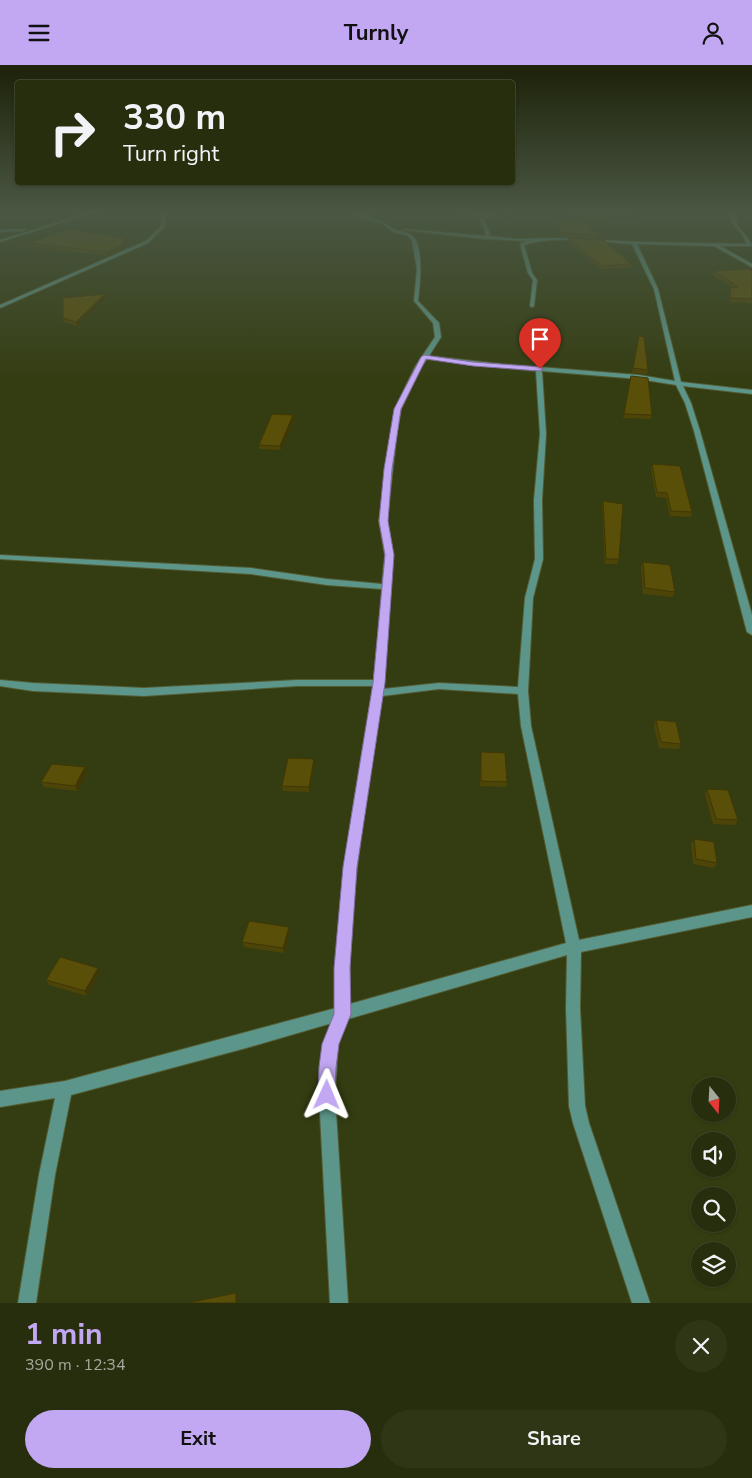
<!DOCTYPE html>
<html lang="en">
<head>
<meta charset="utf-8">
<style>
  body { margin:0; font-family:"Nunito Sans",sans-serif; background:#2f3616; color:#f1f3f6; height:100vh; display:flex; flex-direction:column; font-size:19px; white-space:nowrap }
  * { box-sizing:border-box; margin:0 }
  p { font-size:16px; color:#a4a89d }
  .icon { flex:none; width:28px; height:28px; fill:none; stroke:currentColor; stroke-width:2; stroke-linecap:round; stroke-linejoin:round }
  .map { position:relative; height:1238px; overflow:hidden }
  .drawer { display:flex; flex-direction:column; background:#272e0d; flex:1 }
  .drawer>* { flex:none }
  .guide { position:absolute; left:15px; top:15px; width:500px; height:105px; border-radius:5px; box-shadow:0 1px 4px #0004,0 0 0 1px #434a2e; background:#272e0d; color:#f1f3f6; overflow:hidden }
  .needle { width:32px; rotate:162deg }
  .tools { position:absolute; left:691px; top:1012px; display:grid; gap:10px }
  .tools a { display:grid; place-items:center; width:45px; height:45px; border-radius:50%; background:#272e0d; box-shadow:0 1px 4px #0004,0 0 0 1px #434a2e; font-size:25px }
  .pin { position:absolute; display:grid; place-items:center; width:42px; height:42px; color:#fff; margin:-51px -21px; border-radius:50% 50% 50% 0; rotate:-45deg; box-shadow:0 0 5px #0007 }
  .pin .icon { rotate:45deg }
  .me { position:absolute; width:55px; margin:-28px; rotate:1deg; stroke-linejoin:round; filter:drop-shadow(0 0 4px #0008) }
  .turn { display:flex; align-items:center; gap:18px; height:105px; padding:0 25px; font-size:22px }
  .turn .icon { width:65px; height:65px; stroke-width:2.5 }
  .turn b { display:block; font-size:35px; line-height:42px }
  .round { display:grid; place-items:center; flex:none; width:52px; height:52px; border-radius:26px; background:#2f3616 }
  .headline { display:flex; align-items:center; justify-content:space-between; height:85px; padding:0 25px }
  h1 { font-size:30px; font-weight:700; line-height:38px; color:#c2a8f3 }
  .action { display:flex; gap:10px; margin-top:auto; padding:10px 25px }
  .action a { flex:1; height:58px; border-radius:30px; background:#c2a8f3; color:#111; font-size:20px; font-weight:700; line-height:58px; text-align:center }
  .action a+a { background:#2f3616; color:#f1f3f6 }
  header { display:flex; justify-content:space-between; align-items:center; height:65px; padding:0 25px; background:#c2a8f3; color:#111; font-size:22px; font-weight:700 }
  .map>svg:first-child { display:block }
</style>
</head>
<body>
<header><svg class="icon" aria-label="menu" viewBox="0 0 24 24"><path d="M4 6h16M4 12h16M4 18h16"/></svg>Turnly<svg class="icon" aria-label="person" viewBox="0 0 24 24"><circle cx="12" cy="8" r="4"/><path d="M4 21q1-7 8-7t8 7"/></svg></header>
<div class="map">
<svg width="752" height="1238" viewBox="0 0 752 1238">
  <rect width="100%" height="100%" fill="#343d11"/>
  <g fill="none" stroke-linecap="round" stroke-linejoin="round">
    <defs>
      <g id="street">
        <path d="M 97,145 L 102,145 L 0,177 L 0,175 Z"/>
        <path d="M 162,145 L 166,145 L 165,161 L 148,178 L 0,243 L 0,240 L 146,176 L 161,161 Z"/>
        <path d="M 350,145 C 356,145 368,152 375,154 C 383,156 388,161 395,165 C 400,167 406,166 410,169 C 425,178 420,220 418,236 L 439,258 L 441,272 L 429,291 L 501,299 L 639,310 L 675,316 L 654,224 L 632,179 C 600,177 553,170 524,180 L 532,208 L 537,215 L 534,241 L 532,242 L 530,241 L 533,215 L 528,208 L 520,179 L 527,176 L 486,174 L 402,165 L 404,164 L 485,171 L 486,168 L 480,155 L 483,152 L 451,145 L 485,151 L 493,145 L 497,145 L 484,155 L 490,168 L 489,171 L 518,174 L 557,173 L 641,177 L 747,179 L 743,171 L 731,156 L 732,145 L 736,145 C 732,162 746,166 752,181 L 720,181 L 752,199 L 752,202 L 714,181 L 637,179 L 658,224 L 681,317 L 752,325 L 752,329 L 683,321 L 691,338 L 700,366 L 752,550 L 752,570 L 747,567 L 694,366 L 685,338 L 676,320 L 639,314 L 542,306 L 546,369 L 542,435 L 543,494 L 533,533 L 528,626 L 531,661 L 579,875 L 752,840 L 752,852 L 581,887 L 580,943 L 585,1041 L 589,1058 L 650,1238 L 632,1238 L 573,1058 L 569,1041 L 566,943 L 567,890 L 348,954 L 338,979 L 335,1030 L 348,1238 L 330,1238 L 319,1030 L 324,979 L 332,958 L 246,983 L 71,1030 L 55,1110 L 36,1238 L 18,1238 L 39,1110 L 55,1033 L 0,1042 L 0,1026 L 65,1016 L 336,943 C 334,835 356,728 373,621 L 297,621 L 144,631 L 33,626 L 0,621 L 0,615 L 33,618 L 144,623 L 297,615 L 374,615 L 382,524 L 327,520 L 251,509 L 0,494 L 0,490 L 251,503 L 327,514 L 382,519 L 385,490 L 379,456 L 395,344 L 415,302 L 435,272 L 433,258 L 414,236 L 417,204 L 412,175 L 407,170 L 395,168 L 381,158 L 360,152 ZM 427,294 L 536,306 L 540,369 L 534,435 L 535,494 L 525,533 L 518,622 L 439,618 L 383,624 L 393,490 L 387,456 L 397,366 L 401,344 L 421,302 ZM 439,624 L 518,629 L 521,661 L 566,878 L 350,939 C 347,836 367,733 382,631 Z"/>
        <path d="M 25,164 L 24,166 L 0,167 L 0,165 Z"/>
      </g>
    </defs>
    <!-- street casing -->
    <use href="#street" stroke="#535b33" stroke-width="2"/>
    <!-- street -->
    <use href="#street" fill="#5c968a" fill-rule="evenodd"/>
  </g>
  <!-- wall -->
  <g fill="#4d4408">
    <path d="M 569,145 L 643,145 L 643,150 L 642,153 L 611,155 L 611,158 L 604,158 L 604,160 L 586,160 L 598,170 L 597,173 L 561,171 L 555,158 L 555,154 L 570,153 Z"/>
    <path d="M 124,173 L 125,176 L 124,184 L 108,191 L 30,182 L 29,178 Z"/>
    <path d="M 568,173 L 631,199 L 631,203 L 601,204 L 567,177 Z"/>
    <path d="M 714,206 L 752,206 L 752,238 L 730,237 L 729,226 L 730,223 L 732,222 L 713,210 Z"/>
    <path d="M 105,229 L 106,233 L 77,261 L 64,257 L 63,253 Z"/>
    <path d="M 639,271 L 648,305 L 647,309 L 632,308 Z"/>
    <path d="M 631,311 L 652,350 L 651,354 L 623,353 Z"/>
    <path d="M 293,350 L 294,355 L 281,385 L 259,384 L 259,380 Z"/>
    <path d="M 652,399 L 692,447 L 691,452 L 670,451 L 666,433 L 656,432 L 651,404 Z"/>
    <path d="M 603,436 L 619,494 L 617,499 L 605,499 L 602,441 Z"/>
    <path d="M 643,497 L 675,527 L 673,532 L 643,529 L 641,502 Z"/>
    <path d="M 656,655 L 681,679 L 679,684 L 659,683 L 654,661 Z"/>
    <path d="M 481,687 L 507,717 L 506,722 L 480,721 L 481,692 Z"/>
    <path d="M 314,694 L 314,700 L 309,727 L 283,726 L 282,721 Z"/>
    <path d="M 88,707 L 78,726 L 44,722 L 41,717 Z"/>
    <path d="M 707,724 L 738,755 L 735,760 L 713,759 L 705,730 Z"/>
    <path d="M 694,774 L 717,798 L 714,803 L 693,799 L 691,779 Z"/>
    <path d="M 289,862 L 290,867 L 284,888 L 244,882 L 242,877 Z"/>
    <path d="M 100,907 L 87,931 L 49,920 L 46,915 Z"/>
  </g>
  <!-- shaded-wall -->
  <g fill="#3f3706">
    <path d="M 643,150 L 642,153 L 611,155 L 610,152 Z"/>
    <path d="M 124,173 L 125,176 L 124,184 L 108,191 L 107,187 Z"/>
    <path d="M 105,229 L 106,233 L 77,261 L 76,257 Z"/>
    <path d="M 293,350 L 294,355 L 281,385 L 280,381 Z"/>
    <path d="M 314,694 L 314,700 L 309,727 L 309,722 Z"/>
    <path d="M 85,702 L 88,707 L 78,726 L 75,721 Z"/>
    <path d="M 289,862 L 290,867 L 284,888 L 283,883 Z"/>
    <path d="M 98,903 L 100,907 L 87,931 L 85,926 Z"/>
    <path d="M 236,1228 L 237,1230 L 238,1238 L 236,1238 Z"/>
  </g>
  <!-- building -->
  <g fill="#5a4f09" stroke="#3f3706">
    <path d="M 570,145 L 643,145 L 643,150 L 610,152 L 611,155 L 603,154 L 604,157 L 582,156 L 598,170 L 562,168 L 555,154 L 571,153 Z"/>
    <path d="M 69,164 L 124,173 L 123,180 L 107,187 L 29,178 Z"/>
    <path d="M 568,173 L 604,175 L 631,199 L 602,201 Z"/>
    <path d="M 748,204 L 752,206 L 752,234 L 731,233 L 730,223 L 738,222 L 714,206 Z"/>
    <path d="M 105,229 L 76,257 L 63,253 L 63,233 Z"/>
    <path d="M 639,271 L 644,272 L 648,305 L 633,303 Z"/>
    <path d="M 631,311 L 648,313 L 652,350 L 624,349 Z"/>
    <path d="M 272,349 L 293,350 L 280,381 L 259,380 Z"/>
    <path d="M 652,399 L 680,401 L 692,447 L 671,446 L 667,428 L 657,427 Z"/>
    <path d="M 603,436 L 623,439 L 619,494 L 606,494 Z"/>
    <path d="M 643,497 L 670,500 L 675,527 L 645,523 Z"/>
    <path d="M 656,655 L 676,657 L 681,679 L 661,677 Z"/>
    <path d="M 481,687 L 505,688 L 507,717 L 481,716 Z"/>
    <path d="M 288,693 L 314,694 L 309,722 L 282,721 Z"/>
    <path d="M 52,699 L 85,702 L 75,721 L 41,717 Z"/>
    <path d="M 707,724 L 728,725 L 738,755 L 716,754 Z"/>
    <path d="M 694,774 L 714,777 L 717,798 L 696,794 Z"/>
    <path d="M 249,856 L 289,862 L 283,883 L 242,877 Z"/>
    <path d="M 60,892 L 98,903 L 85,926 L 46,915 Z"/>
    <path d="M 236,1228 L 236,1238 L 187,1238 Z"/>
  </g>
  <!-- sky -->
  <linearGradient id="sky" x2="0" y2="1"><stop stop-color="#1d2209"/><stop offset="0.46" stop-color="#4a5743"/><stop offset="1" stop-color="#4a5743" stop-opacity="0"/></linearGradient>
  <rect width="752" height="318" fill="url(#sky)"/>
  <!-- route -->
  <path fill="#c2a8f3" stroke="#7e6d9e" d="M 424,290 L 473,297 L 540,302 L 543,304 L 540,306 L 473,301 L 426,294 L 401,344 L 392,404 L 388,456 L 394,490 L 385,618 L 357,802 L 350,903 L 351,949 L 339,979 L 336,1002 L 335,1030 L 333,1036 L 327,1038 L 320,1036 L 318,1030 L 319,1002 L 322,979 L 334,949 L 334,903 L 343,802 L 373,618 L 385,490 L 379,456 L 384,404 L 394,344 L 421,292 Z"/>
</svg>
<div class="tools">
<a><svg class="needle" viewBox="-14 -14 28 28"><path d="M0-13l5 13h-10z" fill="#e53935"/><path d="M0 13l5-13h-10z" fill="#a4a89d"/></svg></a>
<a><svg class="icon" aria-label="sound" viewBox="0 0 24 24"><path d="M4 9h4l5-4v14l-5-4H4zM17 9q2 3 0 6"/></svg></a>
<a><svg class="icon" aria-label="search" viewBox="0 0 24 24"><circle cx="10" cy="10" r="6"/><path d="M15 15l6 6"/></svg></a>
<a><svg class="icon" aria-label="layers" viewBox="0 0 24 24"><path d="M12 4l9 5-9 5-9-5zM3 14l9 5 9-5"/></svg></a>
</div>
<div class="pin" style="left:540px;top:304px;background:#d93025"><svg class="icon" aria-label="arrive" viewBox="0 0 24 24"><path d="M6 21V4h12l-3 4 3 4H6"/></svg></div>
<svg class="me" style="left:327px;top:1030px" viewBox="-20 -20 40 40"><path d="M0-17L14 15 0 8-14 15z" fill="#c2a8f3" stroke="#fff" stroke-width="4"/></svg>
<div class="guide">
<div class="turn"><svg class="icon" aria-label="right" viewBox="0 0 24 24"><path d="M7 20v-9h11M14 6l5 5-5 5"/></svg><div><b>330 m</b>Turn right</div></div>
</div>
</div>
<section class="drawer">
<div class="headline"><div><h1>1 min</h1><p>390 m · 12:34</p></div><a class="round"><svg class="icon" aria-label="close" viewBox="0 0 24 24"><path d="M6 6l12 12M18 6L6 18"/></svg></a></div>
<div class="action"><a>Exit</a><a>Share</a></div>
</section>
</body>
</html>
